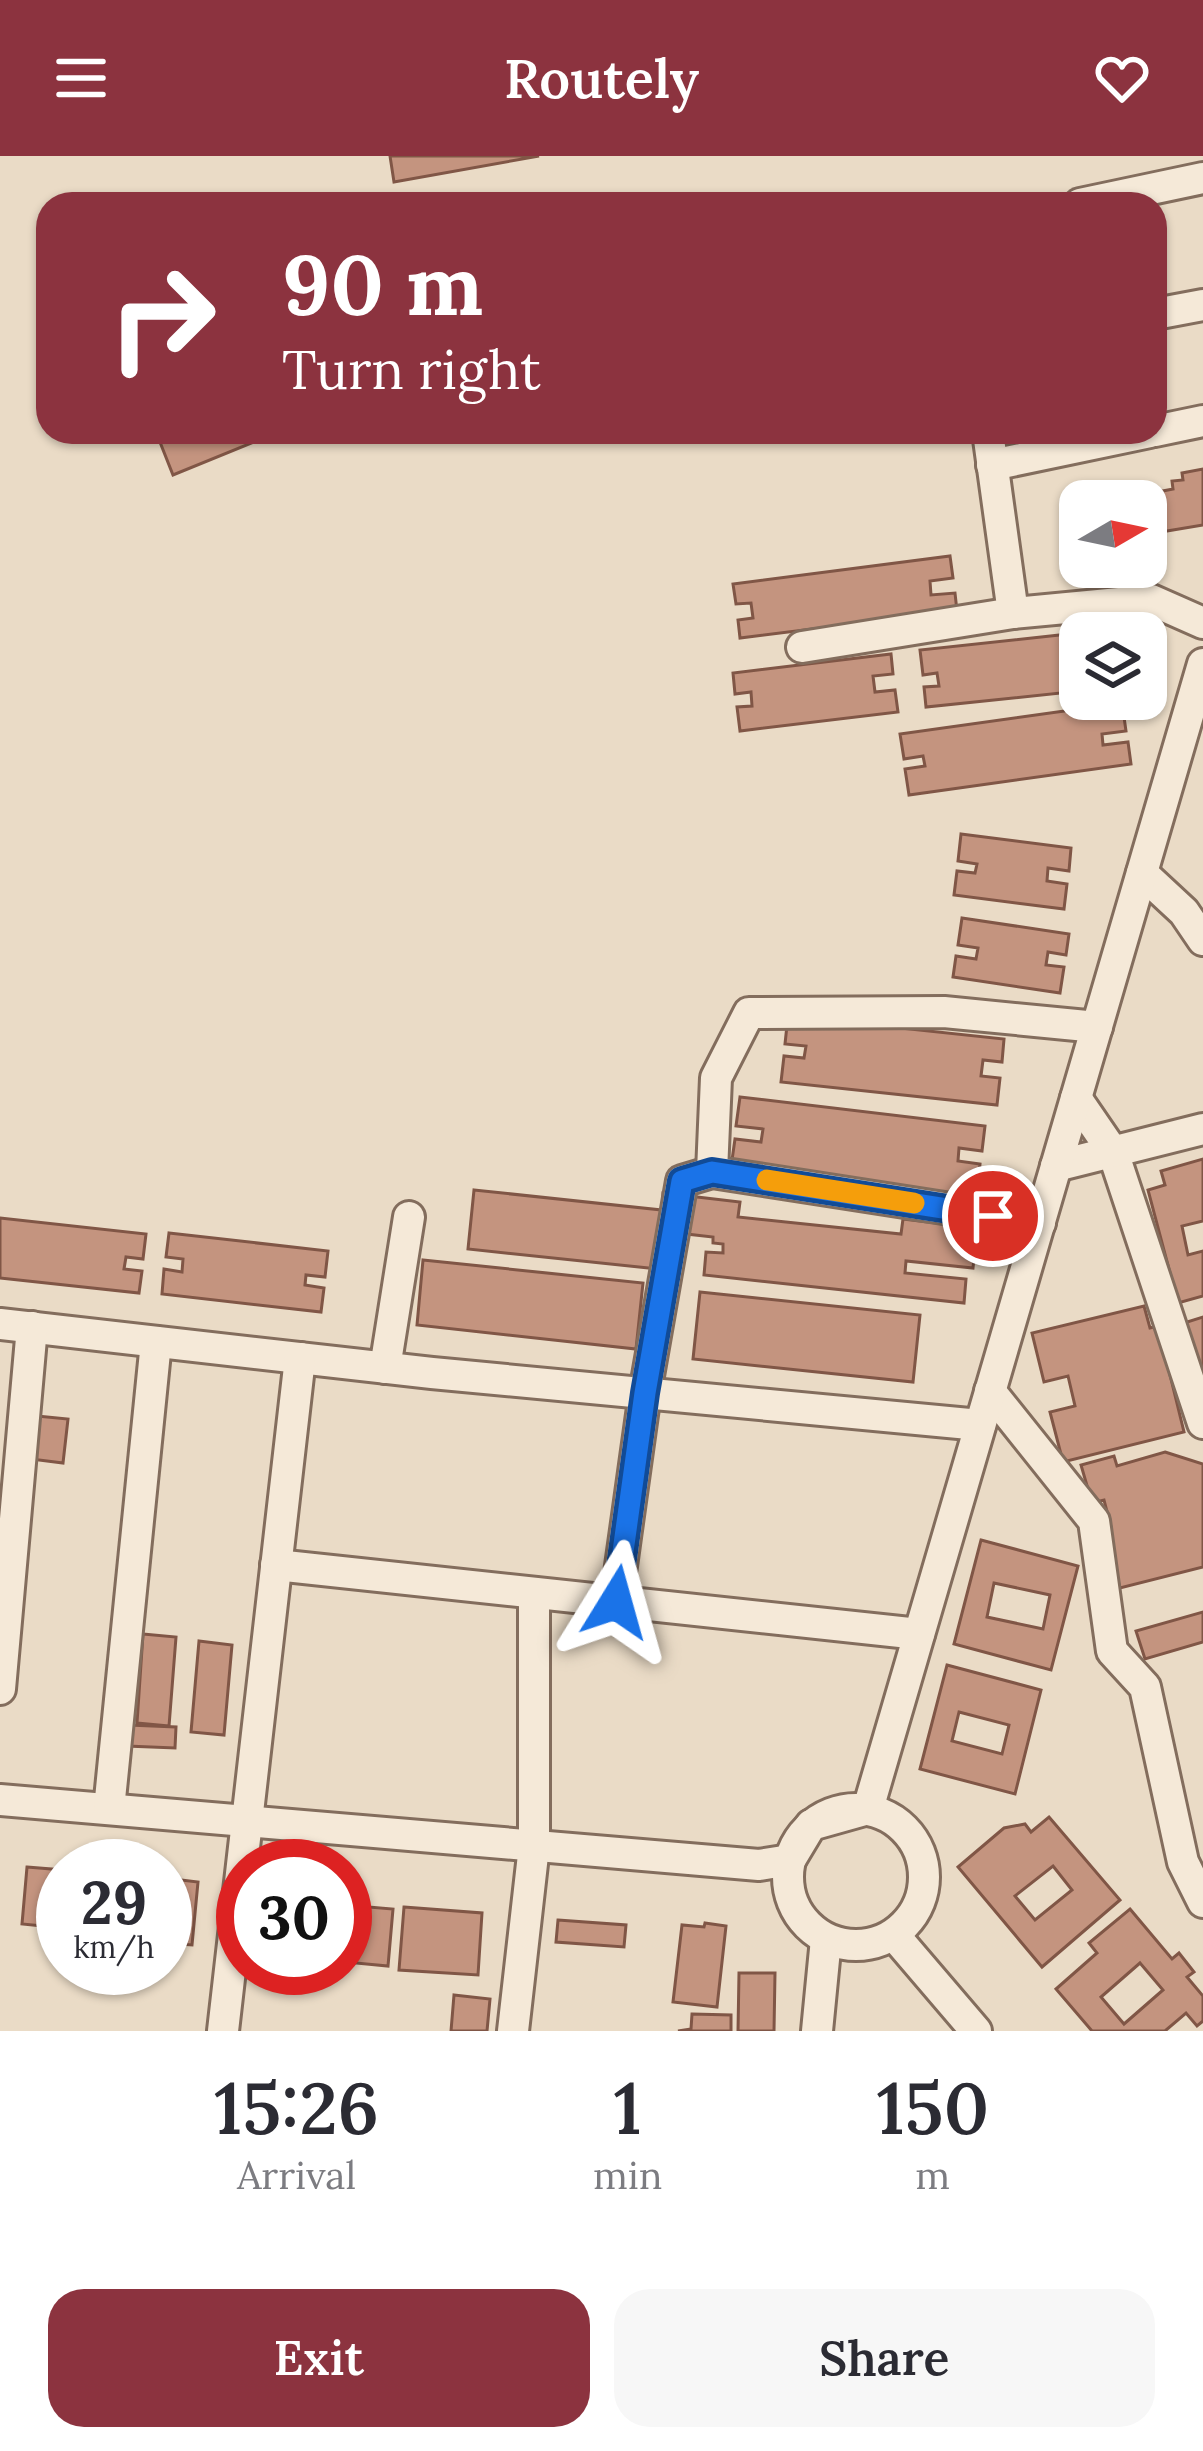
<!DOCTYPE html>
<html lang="en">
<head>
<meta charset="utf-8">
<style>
  body { margin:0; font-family:Lora,serif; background:#f7f7f7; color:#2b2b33; height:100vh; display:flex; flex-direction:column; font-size:45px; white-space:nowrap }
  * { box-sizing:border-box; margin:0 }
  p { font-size:39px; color:#7c7c81 }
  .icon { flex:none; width:66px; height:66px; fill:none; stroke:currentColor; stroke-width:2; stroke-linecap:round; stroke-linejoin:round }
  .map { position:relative; height:1875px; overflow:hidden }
  .drawer { display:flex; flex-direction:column; background:#fff; flex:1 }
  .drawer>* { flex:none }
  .hud { position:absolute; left:36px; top:36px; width:1131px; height:252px; border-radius:36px; box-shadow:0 3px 9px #0004; background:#8c333f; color:#fff; overflow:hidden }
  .needle { width:78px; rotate:81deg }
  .tools { position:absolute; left:1059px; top:324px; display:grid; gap:24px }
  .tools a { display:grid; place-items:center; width:108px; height:108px; border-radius:24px; background:#fff; box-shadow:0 3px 9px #0004; font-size:60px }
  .speed { position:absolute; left:36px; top:1683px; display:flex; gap:24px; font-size:60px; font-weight:700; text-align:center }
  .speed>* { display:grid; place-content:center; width:156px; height:156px; border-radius:50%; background:#fff; box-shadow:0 3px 9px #0004; line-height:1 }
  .speed small { font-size:30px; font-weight:400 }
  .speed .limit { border:18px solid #d22; background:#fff; color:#111 }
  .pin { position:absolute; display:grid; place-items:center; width:102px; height:102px; color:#fff; margin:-51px; border:6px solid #fff; border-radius:50%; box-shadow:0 3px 12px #0007 }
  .me { position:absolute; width:132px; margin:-66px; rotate:8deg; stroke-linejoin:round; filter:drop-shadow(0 0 9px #0008) }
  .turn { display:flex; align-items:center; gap:42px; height:252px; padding:0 48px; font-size:54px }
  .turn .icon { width:156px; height:156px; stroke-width:2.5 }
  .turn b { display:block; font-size:84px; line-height:102px }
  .eta { display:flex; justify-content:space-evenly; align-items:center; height:204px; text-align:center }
  .eta b { font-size:72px; font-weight:600; line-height:84px }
  .primary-button { display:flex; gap:24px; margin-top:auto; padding:24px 48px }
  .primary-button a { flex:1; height:138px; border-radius:36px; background:#8c333f; color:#fff; font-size:48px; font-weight:600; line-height:138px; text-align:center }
  .primary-button a+a { background:#f7f7f7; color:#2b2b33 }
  header { display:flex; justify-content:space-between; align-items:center; height:156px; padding:0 48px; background:#8c333f; color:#fff; font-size:54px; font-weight:600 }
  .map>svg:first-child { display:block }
</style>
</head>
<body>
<header><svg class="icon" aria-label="menu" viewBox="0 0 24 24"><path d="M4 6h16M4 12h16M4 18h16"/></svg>Routely<svg class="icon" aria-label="heart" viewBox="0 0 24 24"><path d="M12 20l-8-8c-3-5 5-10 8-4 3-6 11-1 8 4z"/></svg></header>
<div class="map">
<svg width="1203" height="1875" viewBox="0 0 1203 1875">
  <rect width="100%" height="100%" fill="#eadbc6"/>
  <!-- building -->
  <g fill="#c4947f" stroke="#805646" stroke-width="3" fill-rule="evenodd">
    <path d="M 390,0 L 539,0 L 394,26 Z"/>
    <path d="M 156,276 L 278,276 L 173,319 Z"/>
    <path d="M 1203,313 L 1203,369 L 1155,377 L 1147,338 L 1173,333 L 1172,325 L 1183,324 L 1182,317 Z"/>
    <path d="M 1136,328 L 1139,345 L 1085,345 L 1084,336 Z"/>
    <path d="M 950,400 L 953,422 L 930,425 L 931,439 L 955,437 L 957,455 L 740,482 L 738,464 L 753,462 L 751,447 L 736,448 L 733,428 Z"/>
    <path d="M 1133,471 L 1134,477 L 1080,477 L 1080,535 L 926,551 L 924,531 L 939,530 L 937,517 L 923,519 L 920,494 Z"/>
    <path d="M 891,498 L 893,518 L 873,520 L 875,536 L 895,534 L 898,556 L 740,575 L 737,551 L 752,550 L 751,536 L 735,538 L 733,517 Z"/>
    <path d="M 1122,547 L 1126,575 L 1102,578 L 1103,589 L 1128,586 L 1131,608 L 909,639 L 905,613 L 925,610 L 923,600 L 904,603 L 900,578 Z"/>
    <path d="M 961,678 L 1071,692 L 1069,715 L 1048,712 L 1047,725 L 1067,728 L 1064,753 L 954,739 L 957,715 L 975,717 L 977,708 L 958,705 Z"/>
    <path d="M 962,762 L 1069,778 L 1066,799 L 1048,796 L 1046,809 L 1064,811 L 1060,837 L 953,821 L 956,800 L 976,803 L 978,792 L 958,789 Z"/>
    <path d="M 788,860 L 1004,883 L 1002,906 L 983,904 L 981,920 L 1000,922 L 997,949 L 781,926 L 784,900 L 804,902 L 806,890 L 785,888 Z"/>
    <path d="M 740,941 L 985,970 L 982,995 L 959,992 L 958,1005 L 980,1008 L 977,1040 L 731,1011 L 735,983 L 761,986 L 763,973 L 736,970 Z"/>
    <path d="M 1203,1003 L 1203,1065 L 1182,1070 L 1188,1099 L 1203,1095 L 1203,1140 L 1178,1147 L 1148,1034 L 1165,1029 L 1161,1015 Z"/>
    <path d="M 474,1034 L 662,1054 L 663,1037 L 740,1046 L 738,1061 L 901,1078 L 903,1063 L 977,1072 L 973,1112 L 906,1105 L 905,1117 L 966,1123 L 964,1147 L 704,1119 L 706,1096 L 723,1097 L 723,1088 L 713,1087 L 713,1081 L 686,1078 L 677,1115 L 468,1093 Z"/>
    <path d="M 0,1062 L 146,1078 L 143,1103 L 126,1101 L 124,1113 L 142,1115 L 139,1137 L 0,1122 Z"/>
    <path d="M 169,1077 L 328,1095 L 325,1121 L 306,1119 L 305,1129 L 324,1132 L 321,1156 L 162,1138 L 164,1113 L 182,1116 L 183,1103 L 166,1101 Z"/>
    <path d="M 423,1104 L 643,1127 L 636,1193 L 417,1169 Z"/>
    <path d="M 700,1136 L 920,1159 L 913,1226 L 693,1203 Z"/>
    <path d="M 1144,1150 L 1150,1172 L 1158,1170 L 1184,1276 L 1063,1306 L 1050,1256 L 1075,1250 L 1068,1220 L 1044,1226 L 1032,1177 Z"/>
    <path d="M 1203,1161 L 1203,1235 L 1184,1167 Z"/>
    <path d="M 37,1260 L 68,1263 L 63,1307 L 31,1303 Z"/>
    <path d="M 1165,1296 L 1203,1308 L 1203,1411 L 1120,1432 L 1104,1374 L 1111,1371 L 1104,1344 L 1092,1347 L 1081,1309 L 1114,1300 L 1117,1310 Z"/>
    <path d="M 981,1384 L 1078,1410 L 1051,1514 L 954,1488 ZM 994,1427 L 1050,1439 L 1043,1473 L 987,1461 Z"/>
    <path d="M 1203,1456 L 1203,1486 L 1145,1503 L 1136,1475 Z"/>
    <path d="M 143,1478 L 176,1481 L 169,1570 L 137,1567 Z"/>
    <path d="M 199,1485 L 232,1489 L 224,1579 L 191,1576 Z"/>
    <path d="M 947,1509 L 1041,1534 L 1015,1638 L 920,1613 ZM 959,1556 L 1009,1569 L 1002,1598 L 952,1585 Z"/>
    <path d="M 128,1569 L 176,1571 L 175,1592 L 127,1590 Z"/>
    <path d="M 1049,1661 L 1120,1744 L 1042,1811 L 958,1711 L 1004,1672 L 1025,1668 L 1031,1676 ZM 1053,1710 L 1072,1734 L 1035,1764 L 1015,1740 Z"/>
    <path d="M 27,1711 L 63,1714 L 63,1772 L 22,1768 Z"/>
    <path d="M 165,1722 L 198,1726 L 192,1789 L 165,1787 Z"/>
    <path d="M 345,1749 L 393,1753 L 388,1810 L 345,1806 Z"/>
    <path d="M 404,1751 L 482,1757 L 478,1819 L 399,1814 Z"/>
    <path d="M 1130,1753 L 1172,1803 L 1179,1797 L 1194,1816 L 1187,1821 L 1203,1840 L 1203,1865 L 1197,1870 L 1186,1857 L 1165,1875 L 1092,1875 L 1056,1833 L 1097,1797 L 1089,1787 ZM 1140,1807 L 1163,1834 L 1124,1868 L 1101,1841 Z"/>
    <path d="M 558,1764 L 626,1769 L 624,1791 L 556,1786 Z"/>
    <path d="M 705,1767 L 726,1770 L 717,1851 L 673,1846 L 682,1769 L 704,1771 Z"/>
    <path d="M 739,1817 L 775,1817 L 774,1875 L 738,1875 Z"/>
    <path d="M 454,1839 L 490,1843 L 487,1875 L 451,1875 Z"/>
    <path d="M 692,1858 L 731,1859 L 731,1875 L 678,1875 L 691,1873 Z"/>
  </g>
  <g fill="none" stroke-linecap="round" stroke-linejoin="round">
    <defs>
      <g id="street">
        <path d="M 1080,48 L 1203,22"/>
        <path d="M 1155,158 L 1203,149"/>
        <path d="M 1155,275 L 1203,265"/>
        <path d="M 988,276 L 1013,457"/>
        <path d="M 992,309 L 1150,276"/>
        <path d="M 802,491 L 1013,457 L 1151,444 L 1203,467"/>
        <path d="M 1142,717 L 1184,756 L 1203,784"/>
        <path d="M 1076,942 L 1113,996 L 1203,1267"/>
        <path d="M 1056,1010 L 1203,973"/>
        <path d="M 712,1016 L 716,922 L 749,857 L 944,856 L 1097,871"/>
        <path d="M 0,1168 L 432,1217 L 980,1269"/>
        <path d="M 385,1212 L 409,1061"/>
        <path d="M 990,1235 L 1094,1365 L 1112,1495 L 1145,1531 L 1183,1706 L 1203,1746"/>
        <path d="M 276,1409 L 919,1478"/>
        <path d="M 616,1446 L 645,1237 L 682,1025 L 712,1016 L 1040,1067"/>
        <path d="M 0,1533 L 32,1171"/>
        <path d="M 0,1644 L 759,1709 L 790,1704 L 811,1669 L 868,1653 L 1203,508"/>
        <circle cx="856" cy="1721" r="68"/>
        <path d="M 109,1653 L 156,1186"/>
        <path d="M 894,1779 L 976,1875"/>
        <path d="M 223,1875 L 300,1202"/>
        <path d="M 513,1875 L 534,1690 L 534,1437"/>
        <path d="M 817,1875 L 826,1783"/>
      </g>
    </defs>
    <!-- street casing -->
    <use href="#street" stroke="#836d5d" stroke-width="36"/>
    <!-- street -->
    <use href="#street" stroke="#f5e9d8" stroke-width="30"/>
  </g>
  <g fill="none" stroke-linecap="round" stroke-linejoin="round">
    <defs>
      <path id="route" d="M 616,1446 L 645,1237 L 682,1025 L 712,1016 L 993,1060"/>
    </defs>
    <!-- route casing -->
    <use href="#route" stroke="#114b97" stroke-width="30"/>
    <!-- route -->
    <use href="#route" stroke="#1a73e8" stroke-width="21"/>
    <!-- slow -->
    <path stroke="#f59e0b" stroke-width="21" d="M 767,1024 L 914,1047"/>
  </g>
</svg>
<div class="tools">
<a><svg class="needle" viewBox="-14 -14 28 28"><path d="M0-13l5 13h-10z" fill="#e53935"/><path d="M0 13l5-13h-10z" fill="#7c7c81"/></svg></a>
<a><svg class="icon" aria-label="layers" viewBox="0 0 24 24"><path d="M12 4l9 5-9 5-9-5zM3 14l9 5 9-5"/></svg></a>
</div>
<div class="speed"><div>29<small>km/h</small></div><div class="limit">30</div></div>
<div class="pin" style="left:993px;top:1060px;background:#d93025"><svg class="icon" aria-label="arrive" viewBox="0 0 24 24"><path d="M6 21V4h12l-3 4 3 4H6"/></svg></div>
<svg class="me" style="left:616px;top:1446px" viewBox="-20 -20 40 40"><path d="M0-17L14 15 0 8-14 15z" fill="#1a73e8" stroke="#fff" stroke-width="4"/></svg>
<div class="hud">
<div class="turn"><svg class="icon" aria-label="right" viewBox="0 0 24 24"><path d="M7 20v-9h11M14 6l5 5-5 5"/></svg><div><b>90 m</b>Turn right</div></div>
</div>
</div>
<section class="drawer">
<div class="eta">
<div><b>15:26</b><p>Arrival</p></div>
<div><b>1</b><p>min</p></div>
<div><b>150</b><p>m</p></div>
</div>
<div class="primary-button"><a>Exit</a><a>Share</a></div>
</section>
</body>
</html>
